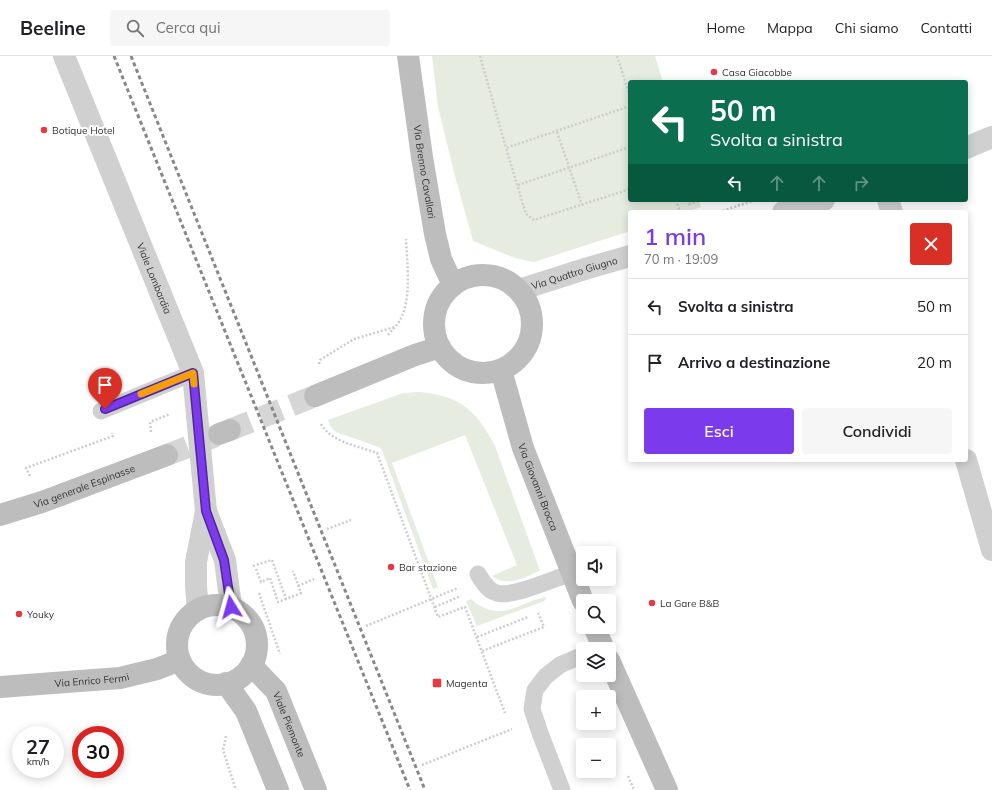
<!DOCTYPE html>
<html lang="it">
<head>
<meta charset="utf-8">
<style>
  body { margin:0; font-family:Mulish,sans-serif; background:#f6f6f6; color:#202124; height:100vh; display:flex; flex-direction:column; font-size:15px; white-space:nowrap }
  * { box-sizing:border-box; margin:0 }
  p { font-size:13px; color:#757577 }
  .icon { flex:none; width:22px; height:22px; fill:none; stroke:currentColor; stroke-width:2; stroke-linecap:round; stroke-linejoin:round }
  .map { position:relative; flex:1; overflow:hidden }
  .side { position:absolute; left:628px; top:154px; width:340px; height:252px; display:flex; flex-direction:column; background:#fff; border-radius:4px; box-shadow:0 2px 10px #0003 }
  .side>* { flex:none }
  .hud { position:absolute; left:628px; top:24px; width:340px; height:122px; border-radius:4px; box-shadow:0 2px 10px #0003; background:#0b6e4f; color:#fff; overflow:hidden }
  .buttons { position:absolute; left:576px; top:490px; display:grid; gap:8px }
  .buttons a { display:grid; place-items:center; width:40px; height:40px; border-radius:4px; background:#fff; box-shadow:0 2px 10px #0003; font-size:20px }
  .speed { position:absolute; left:12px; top:670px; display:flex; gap:8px; font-size:20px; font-weight:700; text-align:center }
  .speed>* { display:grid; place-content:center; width:52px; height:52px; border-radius:50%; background:#fff; box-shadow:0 2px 10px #0003; line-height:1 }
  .speed small { font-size:10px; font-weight:400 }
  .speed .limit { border:6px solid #d22; background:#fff; color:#111 }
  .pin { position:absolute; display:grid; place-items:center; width:34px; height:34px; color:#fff; margin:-41px -17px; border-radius:50% 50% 50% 0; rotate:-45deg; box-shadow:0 0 4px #0007 }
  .pin .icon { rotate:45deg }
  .me { position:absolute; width:44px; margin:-22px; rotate:352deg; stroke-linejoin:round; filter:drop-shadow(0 0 3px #0008) }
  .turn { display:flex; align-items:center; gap:14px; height:84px; padding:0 16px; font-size:18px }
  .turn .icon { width:52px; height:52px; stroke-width:2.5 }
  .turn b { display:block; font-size:28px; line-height:34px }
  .lanes { display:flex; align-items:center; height:38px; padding:0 16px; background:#0003; justify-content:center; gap:20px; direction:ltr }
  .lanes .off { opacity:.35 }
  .round { display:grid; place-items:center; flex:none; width:42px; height:42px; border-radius:4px; background:#f6f6f6 }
  .overview { display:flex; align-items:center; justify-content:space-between; height:68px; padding:0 16px }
  h1 { font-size:24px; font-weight:600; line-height:30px; color:#7c3aed }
  .primary-button { display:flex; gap:8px; margin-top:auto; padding:8px 16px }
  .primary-button a { flex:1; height:46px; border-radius:4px; background:#7c3aed; color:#fff; font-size:16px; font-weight:600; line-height:46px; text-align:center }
  .primary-button a+a { background:#f6f6f6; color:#202124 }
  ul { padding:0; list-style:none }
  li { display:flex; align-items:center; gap:12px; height:56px; padding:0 16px; border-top:1px solid #e0e0e0 }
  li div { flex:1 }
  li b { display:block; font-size:15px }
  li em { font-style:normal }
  header { display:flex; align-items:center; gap:24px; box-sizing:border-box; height:56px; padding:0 20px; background:#fff; border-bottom:1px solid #e0e0e0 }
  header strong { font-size:19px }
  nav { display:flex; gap:22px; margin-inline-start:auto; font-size:14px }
  .search { width:280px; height:36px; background:#f6f6f6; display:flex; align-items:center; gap:10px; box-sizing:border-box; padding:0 14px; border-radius:4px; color:#757577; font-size:15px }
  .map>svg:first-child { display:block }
</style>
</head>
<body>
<header>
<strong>Beeline</strong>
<div class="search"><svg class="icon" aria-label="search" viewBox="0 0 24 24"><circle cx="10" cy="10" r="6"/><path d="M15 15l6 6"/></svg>Cerca qui</div>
<nav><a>Home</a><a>Mappa</a><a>Chi siamo</a><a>Contatti</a></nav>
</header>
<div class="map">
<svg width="992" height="734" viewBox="0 0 992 734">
  <rect width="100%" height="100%" fill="#fff"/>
  <!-- green -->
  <g fill="#e6ecdf">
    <path d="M 432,0 L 655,0 L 663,26 L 630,26 L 630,144 L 699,144 L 701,151 L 687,156 L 630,156 L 630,175 L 534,206 L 515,202 L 473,185 L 455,120 L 438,51 Z"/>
    <path d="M 419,336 C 461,340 476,354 495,390 L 540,515 C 524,521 508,532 492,520 L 517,509 L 465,379 L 392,407 L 438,531 L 433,533 L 382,394 L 379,391 L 336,376 L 331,371 L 328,364 L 403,337 Z"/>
    <path d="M 545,541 L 546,543 L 544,545 L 477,570 L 466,545 L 471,543 C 500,568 516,548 545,541 Z"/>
  </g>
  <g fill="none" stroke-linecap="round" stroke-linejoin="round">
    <!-- secondary-tunnel -->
    <g stroke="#d6d6d6" stroke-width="22" stroke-dasharray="22 11" stroke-linecap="butt">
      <path d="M 230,374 L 315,340"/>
      <path d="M 167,399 L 216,380"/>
    </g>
    <!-- path -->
    <g stroke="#cdcdcd" stroke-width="2.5" stroke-dasharray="2 2" stroke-linecap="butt">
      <path d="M 480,0 L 506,92"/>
      <path d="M 617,0 L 630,40"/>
      <path d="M 630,50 L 506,92 L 526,158 L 534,164 L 630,133"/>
      <path d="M 557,76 L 582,149"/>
      <path d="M 518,129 L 630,91"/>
      <path d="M 676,144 L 680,156"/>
      <path d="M 688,144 L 689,148 L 702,144"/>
      <path d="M 737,144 L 739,150"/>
      <path d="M 677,145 L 681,144"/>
      <path d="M 719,156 L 756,144"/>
      <path d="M 388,279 C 392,274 397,270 400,264 C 412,243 407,207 406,183"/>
      <path d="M 319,308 L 320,304 L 354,283 L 395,271"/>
      <path d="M 321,368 C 331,386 358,390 377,397 L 438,561 L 465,551 L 505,657"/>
      <path d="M 151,376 L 150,366 L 170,358"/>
      <path d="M 30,420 L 26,412 L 113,380 L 112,377"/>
      <path d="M 327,473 L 351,464"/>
      <path d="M 253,510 L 272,504 L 286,543 L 301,537 L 293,515"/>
      <path d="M 256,513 L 261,526 L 270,522 L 278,546 L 286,543"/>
      <path d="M 298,530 L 314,523"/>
      <path d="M 259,537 L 280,598"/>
      <path d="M 435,551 L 461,540"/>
      <path d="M 366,570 L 458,532"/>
      <path d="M 477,581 L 528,561"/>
      <path d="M 482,595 L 544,571 L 538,557"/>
      <path d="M 226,680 L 223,694 L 236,734"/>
      <path d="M 422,709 L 512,673"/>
      <path d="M 628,720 L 634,734"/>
    </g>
    <!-- lane -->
    <g stroke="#d0d0d0" stroke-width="17">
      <path d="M 101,355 L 193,317"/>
      <path d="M 478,518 C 483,526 488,535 497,537 C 512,542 555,522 572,517"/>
      <path d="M 562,734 L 540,677 L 532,653 L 535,634 L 546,620 L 560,609 L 583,599"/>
    </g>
    <!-- street -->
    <g stroke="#d0d0d0" stroke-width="22">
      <path id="s1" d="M 64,0 L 193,317 L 206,455 L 225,504 L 231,551"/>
      <path d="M 966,92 L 992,81"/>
      <path d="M 888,144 L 892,156"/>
      <path d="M 783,156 L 824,144"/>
      <path id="s2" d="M 519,234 L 588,212 L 630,200"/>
      <path d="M 966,404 L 992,494"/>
      <path d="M 198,554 L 196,530 L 196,506 L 206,455"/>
    </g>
    <!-- secondary -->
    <g stroke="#bdbdbd" stroke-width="22">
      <path id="s3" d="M 408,0 L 422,101 L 435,178 L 441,203 L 453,229"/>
      <circle cx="483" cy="268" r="49"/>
      <path id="s4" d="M 501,314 L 523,392 L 583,545"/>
      <path d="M 315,340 L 415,299 L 440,291"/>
      <path d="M 219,378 L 230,374"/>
      <path id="s5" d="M 0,459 L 42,446 L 167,399"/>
      <circle cx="217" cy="589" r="40"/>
      <path d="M 594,571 L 604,593"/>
      <path d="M 609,604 L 667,734"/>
      <path id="s6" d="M 251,609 L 276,635 L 316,734"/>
      <path d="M 226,627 L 246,655 L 278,734"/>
      <path id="s7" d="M 0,631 L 120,622 L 157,613 L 180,604"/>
    </g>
    <!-- rail -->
    <g stroke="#888" stroke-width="3" stroke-dasharray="4 3" stroke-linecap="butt">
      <path d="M 114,0 L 410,734"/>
      <path d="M 131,0 L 425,734"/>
    </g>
  </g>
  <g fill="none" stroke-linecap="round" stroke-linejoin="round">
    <defs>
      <path id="route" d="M 105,353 L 193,317 L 206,455 L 224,504 L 231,551"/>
    </defs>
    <!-- route casing -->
    <use href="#route" stroke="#51269a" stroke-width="10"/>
    <!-- route -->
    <use href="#route" stroke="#7c3aed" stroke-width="7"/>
    <!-- slow -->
    <path stroke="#f59e0b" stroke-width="7" d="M 141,338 L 193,317 L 194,328"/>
  </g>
  <!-- markers -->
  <g fill="#e63946" stroke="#fff" stroke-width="1.5">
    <circle cx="714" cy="16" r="4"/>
    <circle cx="44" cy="74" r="4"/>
    <circle cx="391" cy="511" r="4"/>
    <circle cx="652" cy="547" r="4"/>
    <circle cx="19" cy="558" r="4"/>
    <rect x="432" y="622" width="10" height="10" rx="2"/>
  </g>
  <g text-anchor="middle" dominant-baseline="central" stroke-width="4" stroke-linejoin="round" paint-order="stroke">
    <!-- poi labels -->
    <g font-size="10" fill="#333" stroke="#fff" text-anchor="start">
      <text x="722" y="16">Casa Giacobbe</text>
      <text x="52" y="74">Botique Hotel</text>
      <text x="399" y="511">Bar stazione</text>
      <text x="660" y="547">La Gare B&amp;B</text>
      <text x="27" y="558">Youky</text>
      <text x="446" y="627">Magenta</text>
    </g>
    <!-- street labels -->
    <g font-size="10" fill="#333" stroke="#fff">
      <text stroke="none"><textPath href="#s3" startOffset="117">Via Brenno Cavallari</textPath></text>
      <text stroke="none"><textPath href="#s2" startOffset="58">Via Quattro Giugno</textPath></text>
      <text stroke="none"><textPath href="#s1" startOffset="240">Viale Lombardia</textPath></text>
      <text stroke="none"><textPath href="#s5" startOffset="89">Via generale Espinasse</textPath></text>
      <text stroke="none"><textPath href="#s4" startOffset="123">Via Giovanni Brocca</textPath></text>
      <text stroke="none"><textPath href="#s7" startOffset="92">Via Enrico Fermi</textPath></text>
      <text stroke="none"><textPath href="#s6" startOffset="72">Viale Piemonte</textPath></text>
    </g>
  </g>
</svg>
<div class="buttons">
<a><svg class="icon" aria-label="sound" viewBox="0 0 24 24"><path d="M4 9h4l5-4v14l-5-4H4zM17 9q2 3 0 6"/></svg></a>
<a><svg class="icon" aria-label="search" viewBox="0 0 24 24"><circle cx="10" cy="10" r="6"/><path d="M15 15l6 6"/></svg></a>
<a><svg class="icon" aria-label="layers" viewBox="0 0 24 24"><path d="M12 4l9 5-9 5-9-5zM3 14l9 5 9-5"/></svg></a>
<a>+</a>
<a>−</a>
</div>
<div class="speed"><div>27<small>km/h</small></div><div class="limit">30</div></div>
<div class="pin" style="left:105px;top:353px;background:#d93025"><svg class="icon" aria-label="arrive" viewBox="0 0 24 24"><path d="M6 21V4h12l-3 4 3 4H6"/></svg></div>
<svg class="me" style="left:231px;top:551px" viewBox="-20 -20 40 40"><path d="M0-17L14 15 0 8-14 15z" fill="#7c3aed" stroke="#fff" stroke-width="4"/></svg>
<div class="hud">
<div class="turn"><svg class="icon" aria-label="left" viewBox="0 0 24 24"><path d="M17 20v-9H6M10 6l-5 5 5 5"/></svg><div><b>50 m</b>Svolta a sinistra</div></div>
<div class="lanes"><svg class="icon" aria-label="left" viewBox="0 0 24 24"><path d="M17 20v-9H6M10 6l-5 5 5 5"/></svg><svg class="icon off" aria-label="ahead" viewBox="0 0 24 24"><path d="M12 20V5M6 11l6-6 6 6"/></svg><svg class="icon off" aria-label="ahead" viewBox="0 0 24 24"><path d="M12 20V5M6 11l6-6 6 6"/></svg><svg class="icon off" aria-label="right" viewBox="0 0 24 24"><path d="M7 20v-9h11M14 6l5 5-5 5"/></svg></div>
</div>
<section class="side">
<div class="overview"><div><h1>1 min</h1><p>70 m · 19:09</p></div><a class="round" style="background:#d93025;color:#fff"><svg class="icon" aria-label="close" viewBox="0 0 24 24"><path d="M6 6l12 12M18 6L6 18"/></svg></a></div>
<ul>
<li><svg class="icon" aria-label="left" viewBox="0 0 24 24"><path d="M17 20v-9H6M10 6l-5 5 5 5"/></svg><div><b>Svolta a sinistra</b></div><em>50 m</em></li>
<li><svg class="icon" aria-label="arrive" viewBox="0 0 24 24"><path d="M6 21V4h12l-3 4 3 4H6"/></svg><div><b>Arrivo a destinazione</b></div><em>20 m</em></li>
</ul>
<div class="primary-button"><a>Esci</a><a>Condividi</a></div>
</section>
</div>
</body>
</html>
